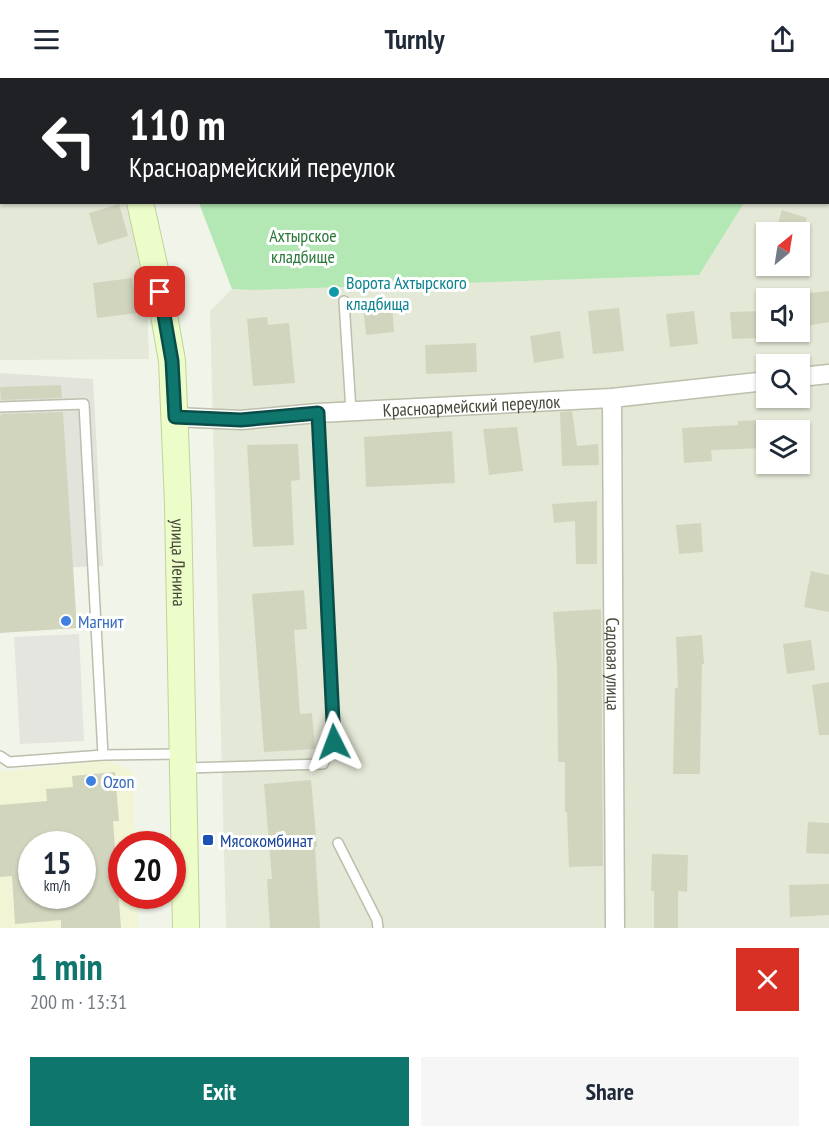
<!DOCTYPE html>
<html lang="en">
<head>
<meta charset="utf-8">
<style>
  body { margin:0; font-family:"PT Sans Narrow",sans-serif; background:#f6f6f7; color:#1f2937; height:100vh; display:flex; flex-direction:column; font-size:22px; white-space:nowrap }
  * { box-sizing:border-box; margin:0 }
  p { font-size:20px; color:#747a83 }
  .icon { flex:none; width:33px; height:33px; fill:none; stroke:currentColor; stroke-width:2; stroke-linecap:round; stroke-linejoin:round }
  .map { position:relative; height:850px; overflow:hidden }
  .panel { display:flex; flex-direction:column; background:#fff; flex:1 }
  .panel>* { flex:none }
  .top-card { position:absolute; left:0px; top:0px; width:830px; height:126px; box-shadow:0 2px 4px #0004; background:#202124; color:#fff; overflow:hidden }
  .needle { width:39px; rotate:30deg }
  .fabs { position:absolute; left:756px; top:144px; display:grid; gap:12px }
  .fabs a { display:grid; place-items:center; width:54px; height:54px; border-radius:0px; background:#fff; box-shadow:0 2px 4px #0004; font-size:30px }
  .speed { position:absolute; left:18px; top:753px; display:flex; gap:12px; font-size:30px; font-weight:700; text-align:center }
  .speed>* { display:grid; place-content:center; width:78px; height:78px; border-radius:50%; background:#fff; box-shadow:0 2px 4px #0004; line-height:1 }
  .speed small { font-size:15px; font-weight:400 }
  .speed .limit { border:9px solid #d22; background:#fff; color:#111 }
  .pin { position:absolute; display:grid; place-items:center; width:51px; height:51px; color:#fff; margin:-26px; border-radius:12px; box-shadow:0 3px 9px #0006 }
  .me { position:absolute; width:66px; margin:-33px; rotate:357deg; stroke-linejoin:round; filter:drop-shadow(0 0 4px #0008) }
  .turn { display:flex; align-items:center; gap:21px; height:126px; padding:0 30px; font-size:27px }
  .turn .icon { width:78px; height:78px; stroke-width:2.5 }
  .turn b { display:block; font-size:42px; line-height:51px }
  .round { display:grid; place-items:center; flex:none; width:63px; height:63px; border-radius:0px; background:#f6f6f7 }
  .headline { display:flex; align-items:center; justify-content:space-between; height:102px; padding:0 30px }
  h1 { font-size:36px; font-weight:600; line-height:45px; color:#0f766e }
  .button { display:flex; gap:12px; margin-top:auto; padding:12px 30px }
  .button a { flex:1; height:69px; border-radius:0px; background:#0f766e; color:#fff; font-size:24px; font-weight:600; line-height:69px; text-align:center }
  .button a+a { background:#f6f6f7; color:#1f2937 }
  header { display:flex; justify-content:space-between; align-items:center; height:78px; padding:0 30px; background:#fff; font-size:27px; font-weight:600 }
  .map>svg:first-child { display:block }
</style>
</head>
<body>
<header><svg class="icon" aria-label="menu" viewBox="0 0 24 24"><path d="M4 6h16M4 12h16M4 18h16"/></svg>Turnly<svg class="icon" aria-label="share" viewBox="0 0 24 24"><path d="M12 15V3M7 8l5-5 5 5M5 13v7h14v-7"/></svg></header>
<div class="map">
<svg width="829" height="850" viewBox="0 0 829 850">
  <rect width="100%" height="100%" fill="#f1f4e9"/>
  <!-- residential -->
  <g fill="#e4e8d7" fill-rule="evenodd">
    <path d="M 0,0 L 98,0 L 98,1 L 2,2 L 2,124 L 128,125 L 146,198 L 149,281 L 0,282 Z"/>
    <path d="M 782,0 L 829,0 L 829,850 L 226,850 L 210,233 L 232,211 L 255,212 L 699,197 L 744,125 L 828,124 L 828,2 L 781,1 ZM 766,154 L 800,154 L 800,188 L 766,188 ZM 766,220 L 800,220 L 800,254 L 766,254 ZM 766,286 L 800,286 L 800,320 L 766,320 ZM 766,352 L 800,352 L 800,386 L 766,386 Z"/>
  </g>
  <!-- commercial -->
  <path fill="#f1f5d5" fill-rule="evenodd" d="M 107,682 L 133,693 L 135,766 L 122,766 L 122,818 L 137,818 L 138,850 L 0,850 L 0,694 ZM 32,766 L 82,766 L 82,818 L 32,818 Z"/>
  <!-- industrial -->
  <path fill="#e2e3da" d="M 0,295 L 93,301 L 103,488 L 0,492 Z"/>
  <!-- green -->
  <g fill="#b3e7b3">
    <path d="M 189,0 L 782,0 L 781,2 Z"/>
    <path d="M 199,125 L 744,125 L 699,197 L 255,212 L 232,211 Z"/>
  </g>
  <!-- parking -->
  <path fill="#e5e5e0" d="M 79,556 L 84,663 L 20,666 L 14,559 Z"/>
  <!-- building -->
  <g fill="#d2d5be" fill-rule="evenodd">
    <path d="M 119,126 L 128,158 L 98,167 L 89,135 Z"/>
    <path d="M 782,132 L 807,140 L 802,154 L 775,154 Z"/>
    <path d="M 132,200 L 137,235 L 97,240 L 93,205 Z"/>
    <path d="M 829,213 L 829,244 L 806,248 L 801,216 Z"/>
    <path d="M 392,225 L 394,254 L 366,257 L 363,228 Z"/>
    <path d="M 619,230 L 624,273 L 593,276 L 588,233 Z"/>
    <path d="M 694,233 L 698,266 L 670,269 L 666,236 Z"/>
    <path d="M 760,233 L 761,260 L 732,261 L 730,234 Z"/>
    <path d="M 267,239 L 268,247 L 289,245 L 295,305 L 253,308 L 247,241 Z"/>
    <path d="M 560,253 L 564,280 L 534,285 L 530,258 Z"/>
    <path d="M 476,265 L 477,294 L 426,296 L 425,267 Z"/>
    <path d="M 61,307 L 62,320 L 1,322 L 0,309 Z"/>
    <path d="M 572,333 L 577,368 L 598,366 L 599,387 L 562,388 L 560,334 Z"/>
    <path d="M 63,334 L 77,550 L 0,555 L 0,340 L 1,336 Z"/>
    <path d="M 763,342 L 764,370 L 711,372 L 712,383 L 684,385 L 682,350 L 738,347 L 738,343 Z"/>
    <path d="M 517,349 L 523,393 L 489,397 L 483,351 Z"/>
    <path d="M 452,353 L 455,405 L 366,409 L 364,359 Z"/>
    <path d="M 298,366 L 300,402 L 291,403 L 294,467 L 253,469 L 247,367 Z"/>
    <path d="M 597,423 L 597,486 L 576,486 L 575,443 L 554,445 L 552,426 Z"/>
    <path d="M 701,445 L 703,474 L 679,476 L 676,447 Z"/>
    <path d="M 811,493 L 829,497 L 829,534 L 804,529 Z"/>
    <path d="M 304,512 L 307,551 L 294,552 L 300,636 L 312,635 L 315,671 L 264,674 L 252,516 Z"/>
    <path d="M 601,531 L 603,788 L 569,789 L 567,734 L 565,734 L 565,684 L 558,684 L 557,590 L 553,534 Z"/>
    <path d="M 702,557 L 704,586 L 702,586 L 700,696 L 673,696 L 675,610 L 678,610 L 676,559 Z"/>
    <path d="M 811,562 L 815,592 L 787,596 L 783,566 Z"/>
    <path d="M 829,604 L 829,657 L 819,657 L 812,607 Z"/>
    <path d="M 115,694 L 119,743 L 113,743 L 121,850 L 61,850 L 61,842 L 15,846 L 12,798 L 0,799 L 0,727 L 47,723 L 46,711 L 73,709 L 72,698 ZM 32,766 L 82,766 L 82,818 L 32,818 Z"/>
    <path d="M 311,702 L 317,769 L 315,769 L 320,850 L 270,850 L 267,801 L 272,801 L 264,706 Z"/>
    <path d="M 808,744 L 829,745 L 829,776 L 806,775 Z"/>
    <path d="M 652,776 L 688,777 L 687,814 L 678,813 L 678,850 L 654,850 L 654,813 L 651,813 Z"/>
    <path d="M 829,806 L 829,837 L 790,839 L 789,807 Z"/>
  </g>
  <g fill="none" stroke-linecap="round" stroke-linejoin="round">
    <defs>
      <g id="service">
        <path d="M 344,223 L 351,333"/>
        <path d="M 0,329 L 84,326 L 103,677"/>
        <path d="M 0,678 L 9,684 L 103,677 L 181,676"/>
        <path d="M 186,690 L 323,686 L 334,664 L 318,335"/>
        <path d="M 338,765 L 377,842 L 378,850"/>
      </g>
      <g id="minor">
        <path d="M 800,299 L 829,296"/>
        <path id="s1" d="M 612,320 L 615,850"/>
        <path id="s2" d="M 175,339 L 241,342 L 318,335 L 612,320 L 766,303"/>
      </g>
      <g id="secondary">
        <path d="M 112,0 L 112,2"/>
        <path id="s3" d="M 140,124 L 160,214 L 172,283 L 178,426 L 186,850"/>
      </g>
    </defs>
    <!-- service casing -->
    <use href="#service" stroke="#bbbfab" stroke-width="12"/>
    <!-- minor casing -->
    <use href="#minor" stroke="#bbbfab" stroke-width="21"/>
    <!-- secondary casing -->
    <use href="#secondary" stroke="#c2d299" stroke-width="28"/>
    <!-- service -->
    <use href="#service" stroke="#fff" stroke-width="9"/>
    <!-- minor -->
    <use href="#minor" stroke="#fff" stroke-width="18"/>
    <!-- secondary -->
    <use href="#secondary" stroke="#edfdc9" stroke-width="26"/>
  </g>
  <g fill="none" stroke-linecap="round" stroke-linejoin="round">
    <defs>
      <path id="route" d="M 160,214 L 172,283 L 175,339 L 241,342 L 318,335 L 334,664"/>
    </defs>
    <!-- route casing -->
    <use href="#route" stroke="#0a4d48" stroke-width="15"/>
    <!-- route -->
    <use href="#route" stroke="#0f766e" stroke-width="10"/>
  </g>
  <!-- markers -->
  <circle fill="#0f9aa8" stroke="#fff" stroke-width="2" cx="334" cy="214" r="6"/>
  <g fill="#3f7fe0" stroke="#fff" stroke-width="2">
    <circle cx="66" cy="543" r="6"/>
    <circle cx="91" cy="703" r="6"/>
  </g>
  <rect fill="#1a4fb4" stroke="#fff" stroke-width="2" x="202" y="756" width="12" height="12" rx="3"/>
  <g text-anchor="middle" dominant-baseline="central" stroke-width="6" stroke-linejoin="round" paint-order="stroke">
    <!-- park labels -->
    <g font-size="18" fill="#2b7839" stroke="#fff">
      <text x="303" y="157">Ахтырское<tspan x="303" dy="21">кладбище</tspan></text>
    </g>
    <!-- culture labels -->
    <g font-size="18" fill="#0d838f" stroke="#fff" text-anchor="start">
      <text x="346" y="204">Ворота Ахтырского<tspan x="346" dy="21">кладбища</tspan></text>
    </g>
    <!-- street labels -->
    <g font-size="18" fill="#454737" stroke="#fff">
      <text stroke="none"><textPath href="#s2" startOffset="297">Красноармейский переулок</textPath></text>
      <text stroke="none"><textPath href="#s3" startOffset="364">улица Ленина</textPath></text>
      <text stroke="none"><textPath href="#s1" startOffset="266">Садовая улица</textPath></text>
    </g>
    <!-- shop labels -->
    <g font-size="18" fill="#366cbe" stroke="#fff" text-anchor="start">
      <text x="78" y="543">Магнит</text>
      <text x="103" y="703">Ozon</text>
    </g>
    <!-- transit labels -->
    <g font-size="18" fill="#164399" stroke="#fff" text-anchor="start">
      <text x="220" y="762">Мясокомбинат</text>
    </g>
  </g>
</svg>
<div class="fabs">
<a><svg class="needle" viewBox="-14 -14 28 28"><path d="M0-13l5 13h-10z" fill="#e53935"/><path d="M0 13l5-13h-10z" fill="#747a83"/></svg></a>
<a><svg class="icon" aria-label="sound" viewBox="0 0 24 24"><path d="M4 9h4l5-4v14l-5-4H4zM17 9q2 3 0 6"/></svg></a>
<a><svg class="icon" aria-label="search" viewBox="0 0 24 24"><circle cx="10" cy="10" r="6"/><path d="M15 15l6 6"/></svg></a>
<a><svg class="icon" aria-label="layers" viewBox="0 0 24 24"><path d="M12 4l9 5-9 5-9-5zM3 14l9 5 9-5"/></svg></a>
</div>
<div class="speed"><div>15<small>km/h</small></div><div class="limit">20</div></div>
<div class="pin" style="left:160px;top:214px;background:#d93025"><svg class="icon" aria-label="arrive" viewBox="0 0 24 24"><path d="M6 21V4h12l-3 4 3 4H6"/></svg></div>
<svg class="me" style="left:334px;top:664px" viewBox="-20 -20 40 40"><path d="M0-17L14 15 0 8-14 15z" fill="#0f766e" stroke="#fff" stroke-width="4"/></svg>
<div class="top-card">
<div class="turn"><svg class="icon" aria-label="left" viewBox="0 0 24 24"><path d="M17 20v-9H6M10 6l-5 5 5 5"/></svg><div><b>110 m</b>Красноармейский переулок</div></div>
</div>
</div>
<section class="panel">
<div class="headline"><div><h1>1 min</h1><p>200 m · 13:31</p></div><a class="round" style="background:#d93025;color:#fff"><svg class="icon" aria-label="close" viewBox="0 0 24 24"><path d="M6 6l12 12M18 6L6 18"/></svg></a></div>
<div class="button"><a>Exit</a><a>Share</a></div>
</section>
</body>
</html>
